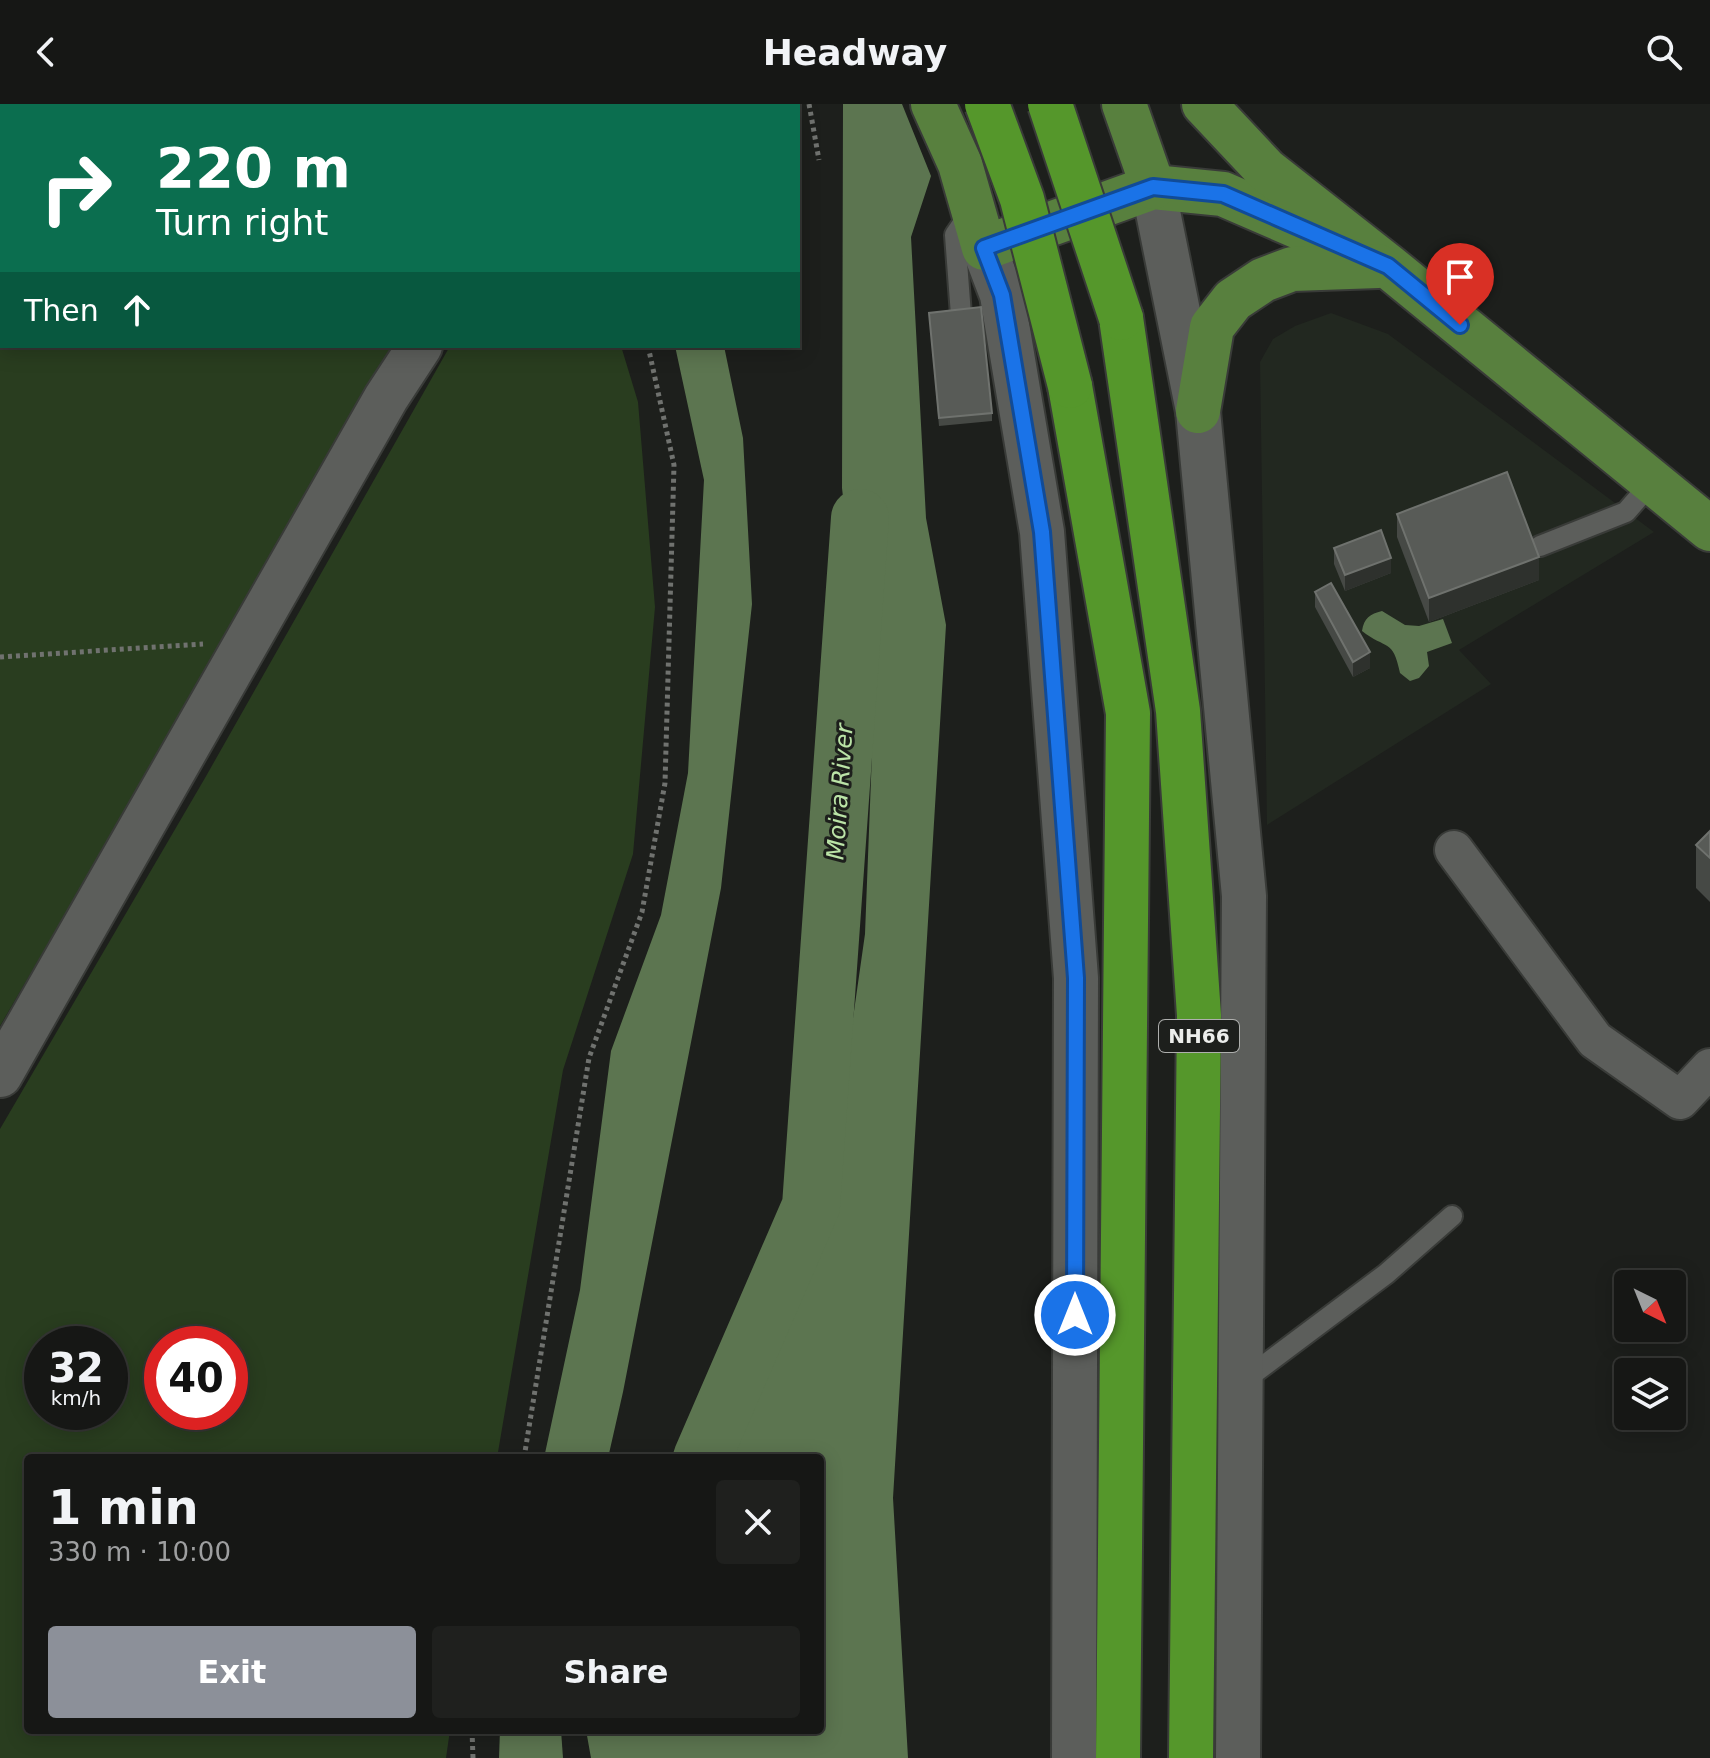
<!DOCTYPE html>
<html lang="en">
<head>
<meta charset="utf-8">
<style>
  body { margin:0; font-family:"DejaVu Sans",sans-serif; background:#1f201e; color:#f1f3f6; height:100vh; display:flex; flex-direction:column; font-size:30px; white-space:nowrap }
  * { box-sizing:border-box; margin:0 }
  p { font-size:26px; color:#9e9fa0 }
  .icon { flex:none; width:44px; height:44px; fill:none; stroke:currentColor; stroke-width:2; stroke-linecap:round; stroke-linejoin:round }
  .map { position:relative; flex:1; overflow:hidden }
  .details { position:absolute; left:24px; top:1350px; width:800px; height:280px; display:flex; flex-direction:column; background:#161715; border-radius:8px; box-shadow:0 4px 20px #0003,0 0 0 2px #353634 }
  .details>* { flex:none }
  .top-card { position:absolute; left:0px; top:0px; width:800px; height:244px; box-shadow:0 4px 20px #0003,0 0 0 2px #353634; background:#0b6e4f; color:#fff; overflow:hidden }
  .needle { width:52px; rotate:137deg }
  .fabs { position:absolute; left:1614px; top:1166px; display:grid; gap:16px }
  .fabs a { display:grid; place-items:center; width:72px; height:72px; border-radius:8px; background:#161715; box-shadow:0 4px 20px #0003,0 0 0 2px #353634; font-size:40px }
  .speed { position:absolute; left:24px; top:1222px; display:flex; gap:16px; font-size:40px; font-weight:700; text-align:center }
  .speed>* { display:grid; place-content:center; width:104px; height:104px; border-radius:50%; background:#161715; box-shadow:0 4px 20px #0003,0 0 0 2px #353634; line-height:1 }
  .speed small { font-size:20px; font-weight:400 }
  .speed .limit { border:12px solid #d22; background:#fff; color:#111 }
  .pin { position:absolute; display:grid; place-items:center; width:68px; height:68px; color:#fff; margin:-82px -34px; border-radius:50% 50% 50% 0; rotate:-45deg; box-shadow:0 0 8px #0007 }
  .pin .icon { rotate:45deg }
  .me { position:absolute; width:88px; margin:-44px; rotate:0deg; stroke-linejoin:round; filter:drop-shadow(0 0 6px #0008) }
  .turn { display:flex; align-items:center; gap:28px; height:168px; padding:0 24px; font-size:36px }
  .turn .icon { width:104px; height:104px; stroke-width:2.5 }
  .turn b { display:block; font-size:56px; line-height:68px }
  .then { display:flex; align-items:center; height:76px; padding:0 24px; background:#0003; gap:16px; font-size:30px }
  .round { display:grid; place-items:center; flex:none; width:84px; height:84px; border-radius:8px; background:#1f201e }
  .head { display:flex; align-items:center; justify-content:space-between; height:136px; padding:0 24px }
  h1 { font-size:48px; font-weight:700; line-height:60px }
  .primary-button { display:flex; gap:16px; margin-top:auto; padding:16px 24px }
  .primary-button a { flex:1; height:92px; border-radius:8px; background:#8c9099; color:#fff; font-size:32px; font-weight:700; line-height:92px; text-align:center }
  .primary-button a+a { background:#1f201e; color:#f1f3f6 }
  header { display:flex; justify-content:space-between; align-items:center; height:104px; padding:0 24px; background:#161715; font-size:36px; font-weight:700 }
  .map>svg:first-child { display:block }
</style>
</head>
<body>
<header><svg class="icon" aria-label="back" viewBox="0 0 24 24"><path d="M15 5l-7 7 7 7"/></svg>Headway<svg class="icon" aria-label="search" viewBox="0 0 24 24"><circle cx="10" cy="10" r="6"/><path d="M15 15l6 6"/></svg></header>
<div class="map">
<svg width="1710" height="1654" viewBox="0 0 1710 1654">
  <rect width="100%" height="100%" fill="#1d1f1c"/>
  <!-- built -->
  <path fill="#222820" d="M 1331,209 L 1388,230 L 1654,428 L 1459,546 L 1491,580 L 1267,721 L 1260,258 L 1273,235 L 1295,222 Z"/>
  <!-- green -->
  <g fill="#293d1f" fill-rule="evenodd">
    <path d="M 354,0 L 556,0 L 559,2 L 351,2 Z"/>
    <path d="M 0,142 L 2,142 L 2,242 L 396,242 L 0,922 Z"/>
    <path d="M 450,242 L 621,242 L 638,298 L 655,503 L 633,750 L 563,966 L 497,1354 L 28,1354 L 28,1626 L 450,1626 L 446,1654 L 0,1654 L 0,1025 L 205,674 ZM 42,1240 L 110,1240 L 110,1308 L 42,1308 ZM 162,1240 L 230,1240 L 230,1308 L 162,1308 Z"/>
  </g>
  <!-- water -->
  <g fill="#5c7550">
    <path d="M 0,0 L 181,0 L 2,2 L 0,36 Z"/>
    <path d="M 843,0 L 902,0 L 931,72 L 911,133 L 926,414 L 946,521 L 893,1394 L 908,1654 L 591,1654 L 586,1626 L 820,1626 L 820,1354 L 698,1354 L 758,1254 L 828,1090 L 865,830 L 872,649 L 842,384 Z"/>
    <path d="M 675,242 L 724,242 L 743,334 L 752,500 L 721,784 L 623,1288 L 608,1354 L 544,1354 L 580,1186 L 611,947 L 661,811 L 688,669 L 704,376 Z"/>
    <path d="M 1382,507 L 1405,521 L 1419,522 L 1443,515 L 1452,539 L 1427,548 L 1429,562 L 1419,574 L 1410,577 L 1400,569 C 1393,534 1386,546 1362,527 C 1364,514 1370,510 1382,507 Z"/>
    <path d="M 500,1626 L 561,1626 L 563,1654 L 499,1654 Z"/>
  </g>
  <g fill="none" stroke-linecap="round" stroke-linejoin="round">
    <!-- river -->
    <path stroke="#5c7550" stroke-width="58" d="M 702,1354 L 811,1102 L 860,414"/>
    <defs>
      <g id="lane">
        <path d="M 961,211 L 955,131 L 970,109"/>
        <path d="M 1540,442 L 1626,408 L 1652,378"/>
        <path d="M 1242,1278 L 1386,1170 L 1452,1112"/>
      </g>
      <path id="street" d="M 1454,746 L 1595,936 L 1680,996 L 1710,964"/>
      <g id="secondary">
        <path d="M 642,2 L 644,0"/>
        <path d="M 1153,83 L 1198,307 L 1244,792 L 1238,1654"/>
        <path d="M 984,144 L 1002,191 L 1042,428 L 1076,874 L 1074,1654"/>
        <path d="M 0,971 L 386,294 L 420,242"/>
      </g>
      <g id="primary">
        <path d="M 933,0 L 960,60 L 984,144 L 1153,83 L 1223,90 L 1331,137"/>
        <path d="M 1124,0 L 1153,83"/>
        <path d="M 1204,0 L 1266,66 L 1388,162 L 1710,425"/>
        <path d="M 1198,307 L 1212,223 L 1233,196 L 1263,176 L 1292,165 L 1378,162"/>
      </g>
      <g id="highway">
        <path d="M 1121,214 L 1178,607 L 1199,911 L 1191,1654"/>
        <path d="M 1070,282 L 1128,609 L 1118,1654"/>
      </g>
    </defs>
    <!-- lane casing -->
    <use href="#lane" stroke="#393b38" stroke-width="24"/>
    <!-- street casing -->
    <use href="#street" stroke="#393b38" stroke-width="42"/>
    <!-- secondary casing -->
    <use href="#secondary" stroke="#393b38" stroke-width="48"/>
    <!-- primary casing -->
    <use href="#primary" stroke="#393b38" stroke-width="48"/>
    <!-- highway casing -->
    <use href="#highway" stroke="#393b38" stroke-width="48"/>
    <!-- path -->
    <g stroke="#70726f" stroke-width="5" stroke-dasharray="4 4" stroke-linecap="butt">
      <path d="M 809,0 L 819,56"/>
      <path d="M 0,553 L 203,540"/>
      <path d="M 524,1354 L 589,954 L 642,808 L 665,679 L 674,361 L 648,242"/>
      <path d="M 472,1626 L 473,1654"/>
    </g>
    <!-- lane -->
    <use href="#lane" stroke="#5c5e5b" stroke-width="20"/>
    <!-- street -->
    <use href="#street" stroke="#5c5e5b" stroke-width="38"/>
    <!-- secondary -->
    <use href="#secondary" stroke="#5c5e5b" stroke-width="44"/>
    <!-- primary -->
    <use href="#primary" stroke="#58803e" stroke-width="44"/>
    <!-- highway -->
    <use href="#highway" stroke="#55972b" stroke-width="44"/>
    <defs>
      <g id="highway-bridge">
        <path d="M 987,0 L 1022,95 L 1070,282"/>
        <path d="M 1050,0 L 1121,214"/>
      </g>
    </defs>
    <!-- highway-bridge casing -->
    <use href="#highway-bridge" stroke="#393b38" stroke-width="48" stroke-linecap="butt"/>
    <!-- highway-bridge -->
    <use href="#highway-bridge" stroke="#55972b" stroke-width="44"/>
  </g>
  <!-- wall -->
  <g fill="#464945">
    <path d="M 929,209 L 992,309 L 992,317 L 939,322 Z"/>
    <path d="M 1397,410 L 1539,476 L 1429,518 L 1397,433 Z"/>
    <path d="M 1334,444 L 1391,469 L 1345,487 L 1334,460 Z"/>
    <path d="M 1315,488 L 1370,564 L 1353,573 L 1315,503 Z"/>
    <path d="M 1710,727 L 1710,798 L 1696,784 L 1696,741 Z"/>
  </g>
  <!-- shaded-wall -->
  <g fill="#2e312d">
    <path d="M 1539,453 L 1539,476 L 1429,518 L 1429,494 Z"/>
    <path d="M 1391,454 L 1391,469 L 1345,487 L 1345,471 Z"/>
    <path d="M 1370,548 L 1370,564 L 1353,573 L 1353,558 Z"/>
  </g>
  <!-- building -->
  <g fill="#585b57" stroke="#6f726e" stroke-width="2">
    <path d="M 981,203 L 992,309 L 939,314 L 929,209 Z"/>
    <path d="M 1507,368 L 1539,453 L 1429,494 L 1397,410 Z"/>
    <path d="M 1381,426 L 1391,454 L 1345,471 L 1334,444 Z"/>
    <path d="M 1331,479 L 1370,548 L 1353,558 L 1315,488 Z"/>
    <path d="M 1710,727 L 1710,754 L 1696,741 Z"/>
  </g>
  <g fill="none" stroke-linecap="round" stroke-linejoin="round">
    <defs>
      <path id="route" d="M 1075,1211 L 1076,874 L 1042,428 L 1002,191 L 984,144 L 1153,83 L 1223,90 L 1388,162 L 1460,221"/>
    </defs>
    <!-- route casing -->
    <use href="#route" stroke="#114b97" stroke-width="20"/>
    <!-- route -->
    <use href="#route" stroke="#1a73e8" stroke-width="14"/>
  </g>
  <g text-anchor="middle" dominant-baseline="central" stroke-width="6" stroke-linejoin="round" paint-order="stroke">
    <!-- shield labels -->
    <rect fill="#1d1f1c" stroke="#aeafad" stroke-width="2" x="1159" y="916" width="80" height="32" rx="6"/>
    <g font-size="20" font-weight="bold" fill="#ecedeb">
      <text x="1199" y="932">NH66</text>
    </g>
    <!-- water labels -->
    <g font-size="24" font-style="italic" fill="#bbe4a7" stroke="#1d1f1c">
      <text transform="translate(840 688) rotate(-86)">Moira River</text>
    </g>
  </g>
</svg>
<div class="fabs">
<a><svg class="needle" viewBox="-14 -14 28 28"><path d="M0-13l5 13h-10z" fill="#e53935"/><path d="M0 13l5-13h-10z" fill="#9e9fa0"/></svg></a>
<a><svg class="icon" aria-label="layers" viewBox="0 0 24 24"><path d="M12 4l9 5-9 5-9-5zM3 14l9 5 9-5"/></svg></a>
</div>
<div class="speed"><div>32<small>km/h</small></div><div class="limit">40</div></div>
<div class="pin" style="left:1460px;top:221px;background:#d93025"><svg class="icon" aria-label="arrive" viewBox="0 0 24 24"><path d="M6 21V4h12l-3 4 3 4H6"/></svg></div>
<svg class="me" style="left:1075px;top:1211px" viewBox="-20 -20 40 40"><circle r="17" fill="#1a73e8" stroke="#fff" stroke-width="3"/><path d="M0-11L8 9 0 5-8 9z" fill="#fff"/></svg>
<div class="top-card">
<div class="turn"><svg class="icon" aria-label="right" viewBox="0 0 24 24"><path d="M7 20v-9h11M14 6l5 5-5 5"/></svg><div><b>220 m</b>Turn right</div></div>
<div class="then">Then<svg class="icon" aria-label="ahead" viewBox="0 0 24 24"><path d="M12 20V5M6 11l6-6 6 6"/></svg></div>
</div>
<section class="details">
<div class="head"><div><h1>1 min</h1><p>330 m · 10:00</p></div><a class="round"><svg class="icon" aria-label="close" viewBox="0 0 24 24"><path d="M6 6l12 12M18 6L6 18"/></svg></a></div>
<div class="primary-button"><a>Exit</a><a>Share</a></div>
</section>
</div>
</body>
</html>
